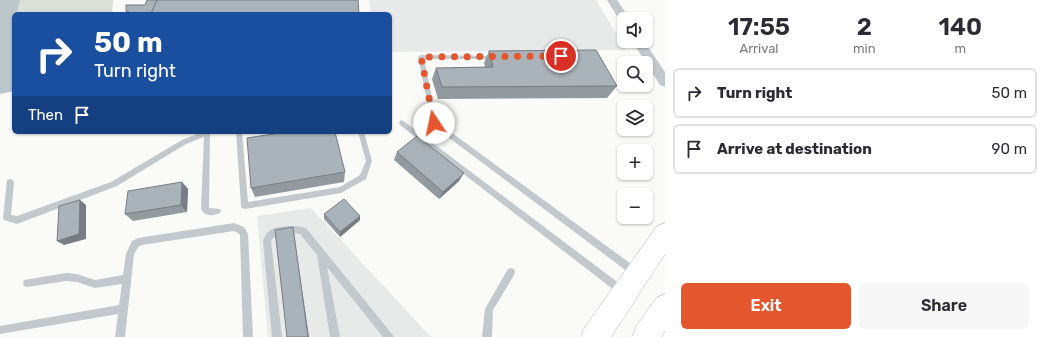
<!DOCTYPE html>
<html lang="en">
<head>
<meta charset="utf-8">
<style>
  body { margin:0; font-family:Rubik,sans-serif; background:#f7f7f7; color:#2b2b33; height:100vh; display:flex; flex-direction:column; font-size:15px; white-space:nowrap }
  * { box-sizing:border-box; margin:0 }
  p { font-size:13px; color:#7c7c81 }
  .icon { flex:none; width:22px; height:22px; fill:none; stroke:currentColor; stroke-width:2; stroke-linecap:round; stroke-linejoin:round }
  .map { position:relative; flex:1; overflow:hidden }
  .sheet { display:flex; flex-direction:column; background:#fff; width:380px }
  .sheet>* { flex:none }
  .top-card { position:absolute; left:12px; top:12px; width:380px; height:122px; border-radius:6px; box-shadow:0 1px 3px #0004; background:#1a4fa0; color:#fff; overflow:hidden }
  .buttons { position:absolute; left:617px; top:12px; display:grid; gap:8px }
  .buttons a { display:grid; place-items:center; width:36px; height:36px; border-radius:6px; background:#fff; box-shadow:0 1px 3px #0004; font-size:20px }
  .pin { position:absolute; display:grid; place-items:center; width:34px; height:34px; color:#fff; margin:-17px; border:2px solid #fff; border-radius:50%; box-shadow:0 1px 4px #0007 }
  .me { position:absolute; width:44px; margin:-22px; rotate:349deg; stroke-linejoin:round; filter:drop-shadow(0 0 3px #0008) }
  .turn { display:flex; align-items:center; gap:14px; height:84px; padding:0 16px; font-size:18px }
  .turn .icon { width:52px; height:52px; stroke-width:2.5 }
  .turn b { display:block; font-size:28px; line-height:34px }
  .then { display:flex; align-items:center; height:38px; padding:0 16px; background:#0003; gap:8px; font-size:15px }
  .eta { display:flex; justify-content:space-evenly; align-items:center; height:68px; text-align:center }
  .eta b { font-size:24px; font-weight:600; line-height:28px }
  .primary-button { display:flex; gap:8px; margin-top:auto; padding:8px 16px }
  .primary-button a { flex:1; height:46px; border-radius:6px; background:#e4572e; color:#fff; font-size:16px; font-weight:600; line-height:46px; text-align:center }
  .primary-button a+a { background:#f7f7f7; color:#2b2b33 }
  ul { padding:0; list-style:none }
  li { display:flex; align-items:center; gap:12px; height:50px; margin:0 8px 6px; padding:0 8px; border:2px solid #e1e1e2; border-radius:6px }
  li div { flex:1 }
  li b { display:block; font-size:15px }
  li em { font-style:normal }
  main { display:flex; flex:1; min-height:0 }
  .map>svg:first-child { display:block }
</style>
</head>
<body>
<main>
<div class="map">
<svg width="665" height="337" viewBox="0 0 665 337">
  <rect width="100%" height="100%" fill="#fafaf8"/>
  <!-- built -->
  <g fill="#e8e9e9">
    <path d="M 369,0 L 596,0 L 626,50 L 390,52 L 390,14 L 371,14 Z"/>
    <path d="M 311,208 L 431,337 L 268,337 L 257,216 Z"/>
  </g>
  <!-- green -->
  <path fill="#dadfd7" d="M 20,0 L 113,0 L 112,14 L 17,14 Z"/>
  <!-- water -->
  <path fill="#bbc7cb" d="M 0,0 L 20,0 L 17,14 L 14,14 L 14,91 L 0,94 Z"/>
  <g fill="none" stroke-linecap="round" stroke-linejoin="round">
    <defs>
      <g id="secondary">
        <path d="M 665,223 L 665,254 L 611,337 L 581,337 L 585,327 L 657,226 Z"/>
        <path d="M 665,294 L 665,331 L 661,337 L 632,337 L 636,327 L 656,298 Z"/>
      </g>
    </defs>
    <!-- secondary casing -->
    <use href="#secondary" stroke="#b3babf" stroke-width="1"/>
    <!-- service -->
    <g fill="#c3c8cc" fill-rule="evenodd">
      <path d="M 421,55 L 497,56 L 497,58 L 495,59 L 424,59 L 437,122 L 638,269 L 639,272 L 638,275 L 635,276 L 632,275 L 432,125 L 418,57 Z"/>
      <path d="M 402,120 L 624,287 L 625,290 L 624,293 L 621,294 L 618,293 L 400,125 L 399,123 L 400,121 Z"/>
      <path d="M 202,132 L 210,132 L 209,208 L 220,209 L 221,211 L 220,213 C 212,216 205,217 201,209 L 204,137 L 186,144 L 117,186 L 17,224 L 4,220 L 3,218 L 7,180 L 10,179 L 13,180 L 14,182 L 11,215 L 17,216 L 111,182 L 182,140 Z"/>
      <path d="M 236,132 L 242,132 L 248,202 L 340,187 L 360,175 L 366,161 L 358,132 L 364,132 L 372,161 L 366,179 L 341,193 L 245,209 L 242,208 L 241,206 Z"/>
      <path d="M 272,132 L 288,132 L 287,134 L 272,138 L 269,135 Z"/>
      <path d="M 234,223 L 244,227 L 248,234 L 253,337 L 243,337 L 240,235 L 238,233 L 234,231 L 142,245 L 138,247 L 134,254 L 125,337 L 115,337 L 118,314 L 0,334 L 0,326 L 119,305 L 122,284 L 95,288 L 77,282 L 66,281 L 27,287 L 24,286 L 23,283 L 24,280 L 66,273 L 77,274 L 95,280 L 123,275 L 126,254 L 132,241 L 138,238 Z"/>
      <path d="M 288,226 L 297,226 L 306,228 L 392,334 L 394,337 L 383,337 L 327,267 L 340,337 L 330,337 L 317,255 L 300,234 C 291,232 276,231 271,241 L 282,337 L 272,337 L 263,241 C 268,228 275,227 288,226 Z"/>
      <path d="M 511,268 L 514,269 L 515,272 L 514,275 L 493,310 L 492,337 L 482,337 L 485,309 L 508,269 Z"/>
    </g>
    <!-- minor -->
    <g fill="#c3c8cc" fill-rule="evenodd">
      <path d="M 607,0 L 617,0 L 630,19 L 624,19 L 624,22 L 620,21 Z"/>
      <path d="M 632,41 L 644,41 L 665,72 L 665,87 L 660,85 Z"/>
    </g>
    <!-- secondary -->
    <use href="#secondary" fill="#fff" fill-rule="evenodd"/>
  </g>
  <!-- wall -->
  <g fill="#929a9f">
    <path d="M 126,11 L 359,14 L 128,14 Z"/>
    <path d="M 489,51 L 617,86 L 607,98 L 438,99 L 432,79 L 436,68 L 485,67 L 484,63 Z"/>
    <path d="M 397,152 L 459,181 L 439,199 L 394,160 Z"/>
    <path d="M 345,172 L 344,182 L 255,197 L 251,188 Z"/>
    <path d="M 182,182 L 188,189 L 187,212 L 133,221 L 125,214 Z"/>
    <path d="M 324,214 L 360,220 L 340,237 L 324,219 Z"/>
  </g>
  <!-- shaded-wall -->
  <g fill="#777d82">
    <path d="M 464,173 L 459,181 L 439,199 L 443,192 Z"/>
    <path d="M 182,182 L 188,189 L 187,212 L 181,205 Z"/>
    <path d="M 80,200 L 86,205 L 86,239 L 64,245 L 57,241 Z"/>
    <path d="M 360,216 L 360,220 L 340,237 L 340,232 Z"/>
    <path d="M 293,227 L 294,234 L 309,337 L 308,337 Z"/>
  </g>
  <!-- building -->
  <g fill="#aab3b9" stroke="#777d82">
    <path d="M 147,0 L 157,0 L 151,14 L 133,14 L 126,11 L 126,5 L 145,5 Z"/>
    <path d="M 157,0 L 358,0 L 359,14 L 151,14 Z"/>
    <path d="M 596,50 L 617,86 L 442,87 L 436,68 L 493,67 L 489,51 Z"/>
    <path d="M 286,132 L 335,132 L 345,172 L 251,188 L 247,138 Z"/>
    <path d="M 417,136 L 464,173 L 443,192 L 397,152 Z"/>
    <path d="M 182,182 L 181,205 L 125,214 L 128,191 Z"/>
    <path d="M 344,199 L 360,216 L 340,232 L 324,214 Z"/>
    <path d="M 80,200 L 79,234 L 57,241 L 59,206 Z"/>
    <path d="M 293,227 L 308,337 L 287,337 L 275,230 Z"/>
  </g>
  <g fill="none" stroke-linecap="round" stroke-linejoin="round">
    <!-- route -->
    <path stroke="#e4572e" stroke-width="7" stroke-dasharray="0 12.6" d="M 434,123 L 421,57 L 561,56"/>
  </g>
</svg>
<div class="buttons">
<a><svg class="icon" aria-label="sound" viewBox="0 0 24 24"><path d="M4 9h4l5-4v14l-5-4H4zM17 9q2 3 0 6"/></svg></a>
<a><svg class="icon" aria-label="search" viewBox="0 0 24 24"><circle cx="10" cy="10" r="6"/><path d="M15 15l6 6"/></svg></a>
<a><svg class="icon" aria-label="layers" viewBox="0 0 24 24"><path d="M12 4l9 5-9 5-9-5zM3 14l9 5 9-5"/></svg></a>
<a>+</a>
<a>−</a>
</div>
<div class="pin" style="left:561px;top:56px;background:#d93025"><svg class="icon" aria-label="arrive" viewBox="0 0 24 24"><path d="M6 21V4h12l-3 4 3 4H6"/></svg></div>
<svg class="me" style="left:434px;top:123px" viewBox="-20 -20 40 40"><circle r="19" fill="#fff"/><path d="M0-13L10 11 0 6-10 11z" fill="#e4572e"/></svg>
<div class="top-card">
<div class="turn"><svg class="icon" aria-label="right" viewBox="0 0 24 24"><path d="M7 20v-9h11M14 6l5 5-5 5"/></svg><div><b>50 m</b>Turn right</div></div>
<div class="then">Then<svg class="icon" aria-label="arrive" viewBox="0 0 24 24"><path d="M6 21V4h12l-3 4 3 4H6"/></svg></div>
</div>
</div>
<section class="sheet">
<div class="eta">
<div><b>17:55</b><p>Arrival</p></div>
<div><b>2</b><p>min</p></div>
<div><b>140</b><p>m</p></div>
</div>
<ul>
<li><svg class="icon" aria-label="right" viewBox="0 0 24 24"><path d="M7 20v-9h11M14 6l5 5-5 5"/></svg><div><b>Turn right</b></div><em>50 m</em></li>
<li><svg class="icon" aria-label="arrive" viewBox="0 0 24 24"><path d="M6 21V4h12l-3 4 3 4H6"/></svg><div><b>Arrive at destination</b></div><em>90 m</em></li>
</ul>
<div class="primary-button"><a>Exit</a><a>Share</a></div>
</section>
</main>
</body>
</html>
